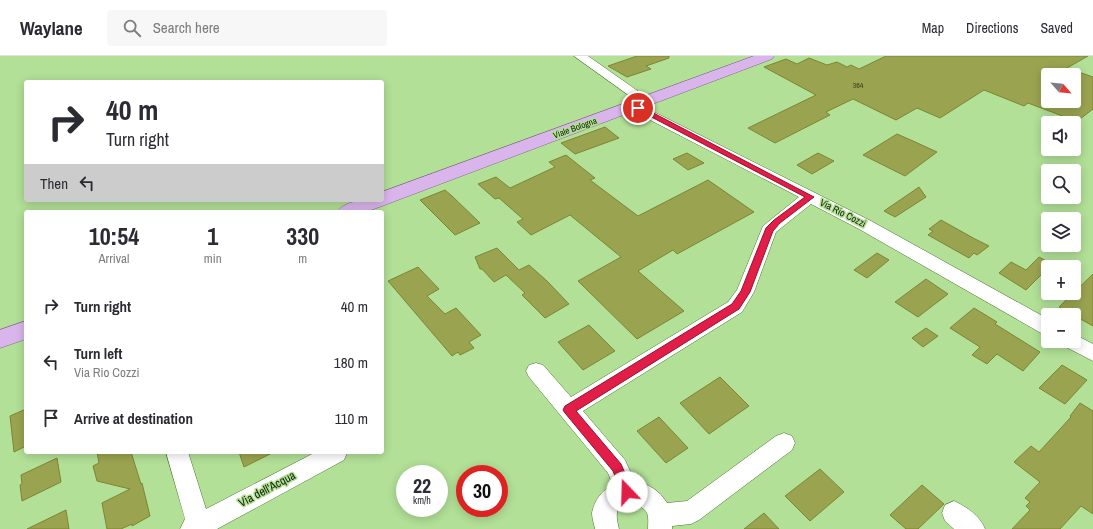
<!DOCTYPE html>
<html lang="en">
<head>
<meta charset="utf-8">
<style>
  body { margin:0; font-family:"Archivo Narrow",sans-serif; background:#f7f7f7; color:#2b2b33; height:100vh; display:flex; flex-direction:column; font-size:15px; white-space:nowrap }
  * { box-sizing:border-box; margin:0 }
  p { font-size:13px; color:#7c7c81 }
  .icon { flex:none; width:22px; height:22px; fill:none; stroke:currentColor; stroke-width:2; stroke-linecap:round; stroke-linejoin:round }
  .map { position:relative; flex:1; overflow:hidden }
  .sheet { position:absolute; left:24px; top:154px; width:360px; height:244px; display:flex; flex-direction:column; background:#fff; border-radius:4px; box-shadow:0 2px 10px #0003 }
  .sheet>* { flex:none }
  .top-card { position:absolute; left:24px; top:24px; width:360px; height:122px; border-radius:4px; box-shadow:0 2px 10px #0003; background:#fff; color:#2b2b33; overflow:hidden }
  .needle { width:26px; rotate:117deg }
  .controls { position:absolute; left:1041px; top:12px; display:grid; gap:8px }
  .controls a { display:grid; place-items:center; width:40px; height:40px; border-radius:4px; background:#fff; box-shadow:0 2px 10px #0003; font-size:20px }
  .speed { position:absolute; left:396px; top:409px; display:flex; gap:8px; font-size:20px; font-weight:700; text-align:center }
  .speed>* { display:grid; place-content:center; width:52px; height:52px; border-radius:50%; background:#fff; box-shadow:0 2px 10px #0003; line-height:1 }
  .speed small { font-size:10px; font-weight:400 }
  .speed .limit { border:6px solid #d22; background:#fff; color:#111 }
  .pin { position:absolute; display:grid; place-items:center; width:34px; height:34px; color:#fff; margin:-17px; border:2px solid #fff; border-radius:50%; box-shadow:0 1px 4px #0007 }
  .me { position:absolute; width:44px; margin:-22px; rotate:339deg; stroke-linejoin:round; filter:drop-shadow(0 0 3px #0008) }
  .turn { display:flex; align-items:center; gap:14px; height:84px; padding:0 16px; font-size:18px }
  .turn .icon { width:52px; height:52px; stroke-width:2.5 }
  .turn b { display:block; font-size:28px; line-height:34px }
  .then { display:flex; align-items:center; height:38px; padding:0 16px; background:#0003; gap:8px; font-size:15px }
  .eta { display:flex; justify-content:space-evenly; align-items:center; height:68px; text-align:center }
  .eta b { font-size:24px; font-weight:700; line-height:28px }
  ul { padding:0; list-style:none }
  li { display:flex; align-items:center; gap:12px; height:56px; padding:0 16px }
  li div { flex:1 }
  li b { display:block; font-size:15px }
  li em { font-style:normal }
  header { display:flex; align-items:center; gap:24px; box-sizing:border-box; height:56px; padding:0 20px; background:#fff; border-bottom:1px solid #e1e1e2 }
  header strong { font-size:19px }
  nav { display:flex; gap:22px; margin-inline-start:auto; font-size:14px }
  .search { width:280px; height:36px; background:#f7f7f7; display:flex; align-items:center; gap:10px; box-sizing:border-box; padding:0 14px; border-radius:4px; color:#7c7c81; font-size:15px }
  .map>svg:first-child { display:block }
</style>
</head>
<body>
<header>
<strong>Waylane</strong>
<div class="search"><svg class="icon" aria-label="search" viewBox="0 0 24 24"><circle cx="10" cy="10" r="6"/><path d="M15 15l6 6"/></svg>Search here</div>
<nav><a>Map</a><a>Directions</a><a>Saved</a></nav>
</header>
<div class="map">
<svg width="1093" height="473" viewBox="0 0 1093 473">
  <rect width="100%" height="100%" fill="#b2e097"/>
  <!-- building -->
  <g fill="#9aa450" stroke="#7d8631" fill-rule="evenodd">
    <path d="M 637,0 L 669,0 L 669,2 L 646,10 L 651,13 L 627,21 L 608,10 Z"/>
    <path d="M 886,0 L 1088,0 L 1067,12 L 1093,21 L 1093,53 L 1080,63 L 1077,62 L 1073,64 L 1028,47 L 1024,50 L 984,34 L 940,62 L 917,52 L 896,64 L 853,43 L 826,56 L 830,59 L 775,87 L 748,72 L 816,39 L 764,11 L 786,3 L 797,8 L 809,2 L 827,9 L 837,6 L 847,11 L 851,9 L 859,13 ZM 1048,19 L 1074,19 L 1074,45 L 1048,45 Z"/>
    <path d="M 605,71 L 619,82 L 575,98 L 561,87 Z"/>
    <path d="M 897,78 L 913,85 L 937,96 L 905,120 L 863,99 Z"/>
    <path d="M 687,97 L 704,107 L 688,114 L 673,103 Z"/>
    <path d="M 818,97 L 834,105 L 812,118 L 797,109 Z"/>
    <path d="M 566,99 L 595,122 L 590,124 L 638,160 L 708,124 L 754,156 L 677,198 L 673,194 L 638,215 L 684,255 L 637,283 L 578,225 L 621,201 L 570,159 L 531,179 L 517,166 L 523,163 L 499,142 L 495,143 L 478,128 L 496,121 L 510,132 L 555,111 L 549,106 Z"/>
    <path d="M 919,131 L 926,141 L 895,161 L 884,155 Z"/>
    <path d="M 445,134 L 452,140 L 480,167 L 455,179 L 420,144 Z"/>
    <path d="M 941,164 L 975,183 L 989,190 L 977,199 L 974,197 L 969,202 L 928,179 L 933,175 L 929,173 Z"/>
    <path d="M 497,192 L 519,214 L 529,209 L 547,225 L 569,248 L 545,262 L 522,239 L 525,237 L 506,219 L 494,226 L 482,213 L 480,213 L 475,201 Z"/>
    <path d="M 877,197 L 889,204 L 867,222 L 854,214 Z"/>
    <path d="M 1039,201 L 1052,208 L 1026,234 L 999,217 L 1011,206 L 1026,214 Z"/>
    <path d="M 418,211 L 439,233 L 427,240 L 445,258 L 456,252 L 481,279 L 469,286 L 474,292 L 460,299 L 458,296 L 452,300 L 388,225 Z"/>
    <path d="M 1093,218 L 1093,270 L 1059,251 Z"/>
    <path d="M 926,223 L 948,238 L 918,261 L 895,246 Z"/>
    <path d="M 974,252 L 997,266 L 995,268 L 1040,296 L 1023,315 L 997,298 L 987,308 L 972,299 L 980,291 L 950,272 Z"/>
    <path d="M 589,269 L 615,295 L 583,314 L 558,286 Z"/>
    <path d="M 926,272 L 938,280 L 923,291 L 912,282 Z"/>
    <path d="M 1062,309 L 1087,324 L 1065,348 L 1039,332 Z"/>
    <path d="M 720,321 L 749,350 L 709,378 L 680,347 Z"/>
    <path d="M 1080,347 L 1093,355 L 1093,458 L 1081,450 L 1060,473 L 1012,473 L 1030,454 L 1026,450 L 1030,446 L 1025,442 L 1040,426 L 1014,406 L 1031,390 L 1039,396 L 1071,361 L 1070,360 Z"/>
    <path d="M 26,353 L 26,390 L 14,396 L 10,360 Z"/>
    <path d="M 659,361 L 688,392 L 666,407 L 637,375 Z"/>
    <path d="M 97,396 L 131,396 L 141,428 L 142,427 L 150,460 L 132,470 L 132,468 L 121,473 L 107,473 L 102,447 L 130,433 L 97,425 L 93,410 L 99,407 Z"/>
    <path d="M 239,396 L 274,396 L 244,411 Z"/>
    <path d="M 57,402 L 61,426 L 22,445 L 20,429 L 22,428 L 21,419 Z"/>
    <path d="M 820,413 L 844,436 L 810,465 L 785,440 Z"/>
    <path d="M 922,429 L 944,448 L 918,473 L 906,473 L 890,459 Z"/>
    <path d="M 66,454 L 69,473 L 27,473 Z"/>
    <path d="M 764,457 L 779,473 L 744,473 Z"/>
  </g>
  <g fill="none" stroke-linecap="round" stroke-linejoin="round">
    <defs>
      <g id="minor">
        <path d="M 574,0 L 588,0 L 652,45 L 651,48 L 641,48 Z"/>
        <path d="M 634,46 L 871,165 L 1048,263 L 1048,279 L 1041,277 L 859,173 L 811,148 L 776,176 L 754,236 L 742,256 L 583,355 L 625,404 L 635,426 C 649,428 659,434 667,447 L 687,445 L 776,380 L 784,377 L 792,380 L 795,387 L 792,394 L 699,464 L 691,468 L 672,470 L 672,473 L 648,473 C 648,468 649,462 647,457 C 642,447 618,442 617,457 C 616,462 618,468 619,473 L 595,473 C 594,468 592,462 592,457 C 594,445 602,434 613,429 L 608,417 L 529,321 L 526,315 L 529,309 L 536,307 L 543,309 L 571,341 L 728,246 L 737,234 L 763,170 L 799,141 L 629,53 L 628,50 L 629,47 Z"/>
        <path d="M 1074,278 L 1093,288 L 1093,305 L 1064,290 L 1061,285 L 1074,285 Z"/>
        <path d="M 166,396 L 188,396 L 206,453 L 316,396 L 347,397 L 344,404 L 217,473 L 180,473 L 185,463 Z"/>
        <path d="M 954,445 C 967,451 980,460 985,473 L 954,473 L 945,465 L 942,457 L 945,449 Z"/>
      </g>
      <g id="major">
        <path d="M 754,0 L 774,0 L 772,3 L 366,156 L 337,156 C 346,143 368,144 382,144 L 382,136 Z"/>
        <path d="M 26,265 L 26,283 L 0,292 L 0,274 Z"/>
      </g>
    </defs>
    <!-- minor casing -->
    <use href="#minor" stroke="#4c7530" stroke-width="1"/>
    <!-- major casing -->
    <use href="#major" stroke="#846193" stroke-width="1"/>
    <!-- minor -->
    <use href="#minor" fill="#fff" fill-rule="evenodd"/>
    <!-- major -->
    <use href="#major" fill="#dab5ec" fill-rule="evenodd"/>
  </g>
  <!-- route -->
  <path fill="#e11d48" stroke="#92132f" d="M 636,50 L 640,50 L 814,141 L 780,167 L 773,175 L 750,236 L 739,253 L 576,355 L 621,408 L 633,436 L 631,440 L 627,441 L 623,440 L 613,415 L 565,357 L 563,354 L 565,350 L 732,248 L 741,235 L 766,172 L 774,164 L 805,141 L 636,53 Z"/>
  <g text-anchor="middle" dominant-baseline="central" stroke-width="3" stroke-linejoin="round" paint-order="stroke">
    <!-- number labels -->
    <g font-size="8" fill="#334218">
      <text x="858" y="29">364</text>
    </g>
    <!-- far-street labels -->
    <g font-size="9" fill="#112206" stroke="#b2e097">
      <text transform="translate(575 72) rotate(-20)">Viale Bologna</text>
    </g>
    <!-- street labels -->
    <g font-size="10" fill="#112206" stroke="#b2e097">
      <text transform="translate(843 157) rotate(27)">Via Rio Cozzi</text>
    </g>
    <!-- near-street labels -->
    <g font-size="12" fill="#112206" stroke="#b2e097">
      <text transform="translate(267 433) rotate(-28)">Via dell'Acqua</text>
    </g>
  </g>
</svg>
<div class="controls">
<a><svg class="needle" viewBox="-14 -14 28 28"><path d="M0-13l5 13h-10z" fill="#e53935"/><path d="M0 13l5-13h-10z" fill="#7c7c81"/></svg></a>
<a><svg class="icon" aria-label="sound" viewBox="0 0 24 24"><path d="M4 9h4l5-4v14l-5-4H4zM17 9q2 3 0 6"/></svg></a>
<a><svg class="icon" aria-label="search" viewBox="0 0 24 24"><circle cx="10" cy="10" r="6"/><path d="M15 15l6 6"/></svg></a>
<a><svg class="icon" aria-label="layers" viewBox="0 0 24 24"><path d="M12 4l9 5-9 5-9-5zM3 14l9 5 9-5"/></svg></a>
<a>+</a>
<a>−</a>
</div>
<div class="speed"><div>22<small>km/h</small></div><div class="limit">30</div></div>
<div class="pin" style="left:638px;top:52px;background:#d93025"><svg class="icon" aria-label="arrive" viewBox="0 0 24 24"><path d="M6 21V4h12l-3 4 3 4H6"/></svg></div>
<svg class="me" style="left:627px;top:436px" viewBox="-20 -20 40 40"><circle r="19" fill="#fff"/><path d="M0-13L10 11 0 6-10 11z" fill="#e11d48"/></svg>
<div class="top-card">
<div class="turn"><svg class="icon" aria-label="right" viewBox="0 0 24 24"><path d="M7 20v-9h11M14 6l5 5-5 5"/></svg><div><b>40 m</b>Turn right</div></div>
<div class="then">Then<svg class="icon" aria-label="left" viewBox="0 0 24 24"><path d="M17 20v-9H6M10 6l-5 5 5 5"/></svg></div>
</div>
<section class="sheet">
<div class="eta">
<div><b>10:54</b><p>Arrival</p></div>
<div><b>1</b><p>min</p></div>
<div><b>330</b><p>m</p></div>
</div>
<ul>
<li><svg class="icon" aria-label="right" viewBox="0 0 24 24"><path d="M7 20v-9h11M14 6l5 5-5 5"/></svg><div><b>Turn right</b></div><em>40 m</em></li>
<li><svg class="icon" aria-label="left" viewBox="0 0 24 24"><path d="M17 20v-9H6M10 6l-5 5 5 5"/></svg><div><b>Turn left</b><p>Via Rio Cozzi</p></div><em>180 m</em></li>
<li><svg class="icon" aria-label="arrive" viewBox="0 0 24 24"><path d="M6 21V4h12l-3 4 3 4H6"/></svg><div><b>Arrive at destination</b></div><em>110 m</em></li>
</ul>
</section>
</div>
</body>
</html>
